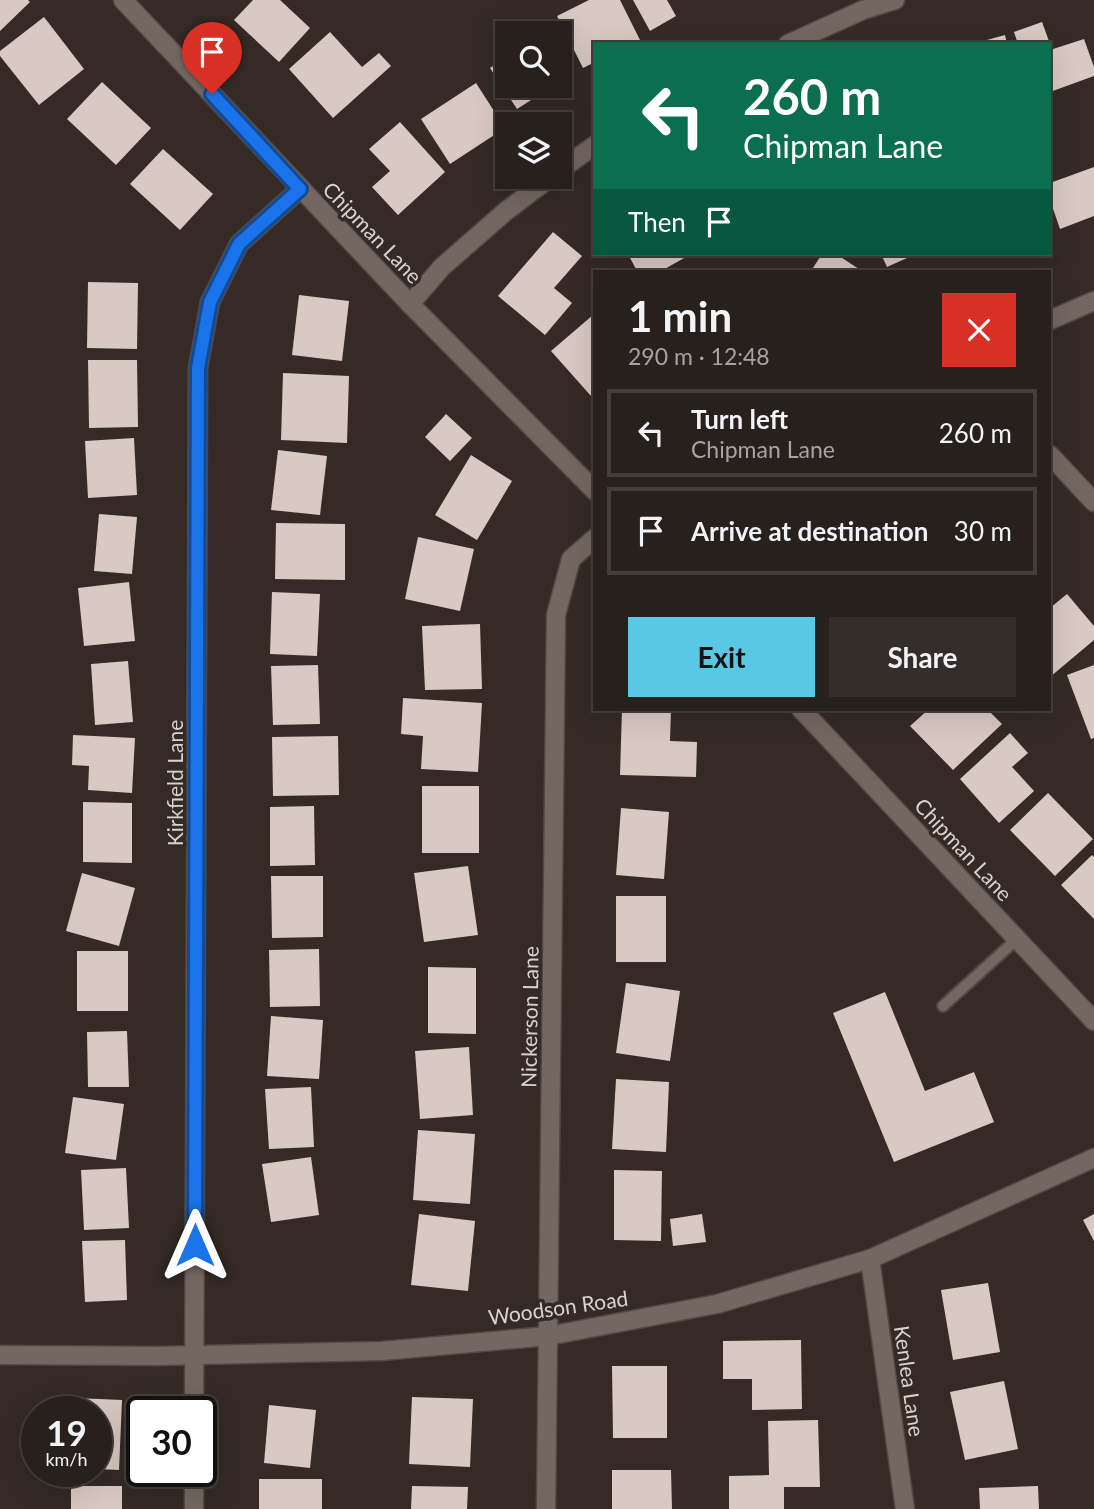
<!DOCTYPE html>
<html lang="en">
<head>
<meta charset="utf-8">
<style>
  body { margin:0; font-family:Lato,sans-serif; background:#342d29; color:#f1f3f6; height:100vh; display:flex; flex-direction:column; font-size:26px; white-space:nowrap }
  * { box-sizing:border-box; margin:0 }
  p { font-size:23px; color:#a5a3a3 }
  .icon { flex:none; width:38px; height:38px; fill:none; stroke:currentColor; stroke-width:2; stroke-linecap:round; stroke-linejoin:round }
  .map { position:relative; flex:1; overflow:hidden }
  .details { position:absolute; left:593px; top:270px; width:458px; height:441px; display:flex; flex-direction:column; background:#28201c; border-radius:0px; box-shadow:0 7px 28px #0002,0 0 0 2px #443e3b }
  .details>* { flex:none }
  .hud { position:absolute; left:593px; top:42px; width:458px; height:214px; border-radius:0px; box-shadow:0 7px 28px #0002,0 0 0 2px #443e3b; background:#0b6e4f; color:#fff; overflow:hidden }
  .tools { position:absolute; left:495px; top:21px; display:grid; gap:14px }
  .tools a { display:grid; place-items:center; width:77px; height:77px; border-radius:0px; background:#28201c; box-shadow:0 7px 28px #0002,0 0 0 2px #443e3b; font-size:35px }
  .speed { position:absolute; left:21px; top:1396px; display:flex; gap:14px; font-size:35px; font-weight:700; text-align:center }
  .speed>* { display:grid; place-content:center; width:91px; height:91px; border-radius:50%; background:#28201c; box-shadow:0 7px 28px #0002,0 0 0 2px #443e3b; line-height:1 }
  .speed small { font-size:18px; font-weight:400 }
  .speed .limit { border:4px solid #111; border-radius:10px; background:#fff; color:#111 }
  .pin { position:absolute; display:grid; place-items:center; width:60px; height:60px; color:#fff; margin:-72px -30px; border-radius:50% 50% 50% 0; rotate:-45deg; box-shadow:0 0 7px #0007 }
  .pin .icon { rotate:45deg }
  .me { position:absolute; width:77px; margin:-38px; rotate:0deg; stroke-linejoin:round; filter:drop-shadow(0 0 5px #0008) }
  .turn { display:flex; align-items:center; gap:24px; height:147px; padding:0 35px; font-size:32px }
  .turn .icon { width:91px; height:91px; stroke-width:2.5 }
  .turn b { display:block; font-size:49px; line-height:60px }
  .then { display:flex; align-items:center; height:66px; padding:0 35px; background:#0003; gap:14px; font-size:26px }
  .round { display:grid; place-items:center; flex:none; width:74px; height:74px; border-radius:0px; background:#342d29 }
  .overview { display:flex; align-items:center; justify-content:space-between; height:119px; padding:0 35px }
  h1 { font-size:42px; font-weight:700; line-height:52px }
  .cta { display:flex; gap:14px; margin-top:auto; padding:14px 35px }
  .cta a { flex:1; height:80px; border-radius:0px; background:#59c8e5; color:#111; font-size:28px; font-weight:700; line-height:80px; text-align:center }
  .cta a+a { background:#342d29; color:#f1f3f6 }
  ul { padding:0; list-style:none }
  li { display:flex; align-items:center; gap:21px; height:88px; margin:0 14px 10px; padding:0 21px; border:4px solid #443e3b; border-radius:0px }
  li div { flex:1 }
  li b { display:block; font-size:26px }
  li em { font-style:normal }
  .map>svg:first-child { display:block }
</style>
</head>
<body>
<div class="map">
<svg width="1094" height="1509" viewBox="0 0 1094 1509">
  <rect width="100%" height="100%" fill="#352a25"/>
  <!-- building -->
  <g fill="#d8c9c2">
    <path d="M 0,0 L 28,0 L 30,2 L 0,31 Z"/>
    <path d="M 253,0 L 280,0 L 310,28 L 279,62 L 234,20 Z"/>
    <path d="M 589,0 L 620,0 L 640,40 L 632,44 L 595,44 L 595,62 L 583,68 L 557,16 Z"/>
    <path d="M 633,0 L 667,0 L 676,16 L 650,31 Z"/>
    <path d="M 44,17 L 84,69 L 39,105 L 0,56 L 0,51 Z"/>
    <path d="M 1042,22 L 1050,44 L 1018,44 L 1014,32 Z"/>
    <path d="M 330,32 L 362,67 L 379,53 L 391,66 L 333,118 L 289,69 Z"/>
    <path d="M 1005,35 L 1007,44 L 976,44 L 976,43 Z"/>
    <path d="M 1084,39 L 1094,67 L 1094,76 L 1050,92 L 1050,50 Z"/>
    <path d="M 508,57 L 508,86 L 553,86 L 517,109 L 490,68 Z"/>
    <path d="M 102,82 L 151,128 L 116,165 L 67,119 Z"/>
    <path d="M 476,83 L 505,128 L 450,164 L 421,119 Z"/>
    <path d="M 400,122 L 445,172 L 398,215 L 372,187 L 390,171 L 369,149 Z"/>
    <path d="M 163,149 L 213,194 L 180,230 L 130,184 Z"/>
    <path d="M 1094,167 L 1094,216 L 1060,229 L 1050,200 L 1050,183 Z"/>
    <path d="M 553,232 L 582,256 L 554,288 L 572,303 L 545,335 L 498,296 Z"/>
    <path d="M 628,254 L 685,254 L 686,257 L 661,271 L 637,271 Z"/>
    <path d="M 822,254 L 836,254 L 862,271 L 811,271 Z"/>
    <path d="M 881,254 L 916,254 L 887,267 Z"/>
    <path d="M 88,282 L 138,283 L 137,349 L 87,348 Z"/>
    <path d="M 299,295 L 349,301 L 342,361 L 292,355 Z"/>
    <path d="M 593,315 L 595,317 L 595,393 L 591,396 L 551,351 Z"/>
    <path d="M 88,360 L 137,360 L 138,427 L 89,428 Z"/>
    <path d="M 283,373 L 349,376 L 347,443 L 281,440 Z"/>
    <path d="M 446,414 L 472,438 L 450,461 L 425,437 Z"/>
    <path d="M 134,438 L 137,495 L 88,498 L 85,441 Z"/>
    <path d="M 278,450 L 327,456 L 320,515 L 271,510 Z"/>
    <path d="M 471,455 L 512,481 L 477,540 L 435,515 Z"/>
    <path d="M 99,514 L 137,517 L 132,574 L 94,571 Z"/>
    <path d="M 276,523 L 345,524 L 345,580 L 275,579 Z"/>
    <path d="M 418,537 L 474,549 L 460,611 L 405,599 Z"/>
    <path d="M 129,582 L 135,641 L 84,646 L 78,588 Z"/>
    <path d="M 272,592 L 320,594 L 317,656 L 270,654 Z"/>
    <path d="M 1067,594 L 1094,626 L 1094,640 L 1050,677 L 1050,608 Z"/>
    <path d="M 480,624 L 482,689 L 425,690 L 422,626 Z"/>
    <path d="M 128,661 L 133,722 L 95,725 L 91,664 Z"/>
    <path d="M 318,665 L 320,724 L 273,725 L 271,666 Z"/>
    <path d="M 1094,665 L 1094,738 L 1091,739 L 1067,675 Z"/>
    <path d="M 403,698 L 482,703 L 478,772 L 421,769 L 423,736 L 401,734 Z"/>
    <path d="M 622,709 L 671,709 L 670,741 L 697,742 L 696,777 L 620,775 Z"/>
    <path d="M 929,709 L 966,709 L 969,712 L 973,709 L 987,709 L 1002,724 L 953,770 L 910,726 Z"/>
    <path d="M 1010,733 L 1028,753 L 1012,767 L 1034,791 L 999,823 L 960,779 Z"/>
    <path d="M 73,735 L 135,738 L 132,793 L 88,790 L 89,766 L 72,765 Z"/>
    <path d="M 338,736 L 339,795 L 273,796 L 272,737 Z"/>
    <rect x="422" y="786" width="57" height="67"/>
    <path d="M 1048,793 L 1093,839 L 1055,876 L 1010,830 Z"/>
    <path d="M 83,802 L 132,803 L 132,863 L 83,862 Z"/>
    <path d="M 314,806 L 315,865 L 270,866 L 270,807 Z"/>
    <path d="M 621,808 L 669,812 L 664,879 L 616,875 Z"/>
    <path d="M 1092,855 L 1094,857 L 1094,919 L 1061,885 Z"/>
    <path d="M 468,866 L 478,935 L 424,942 L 414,873 Z"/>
    <path d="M 82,873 L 135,888 L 119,946 L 66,931 Z"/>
    <path d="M 271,876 L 323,876 L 323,937 L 272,938 Z"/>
    <rect x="616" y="896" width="50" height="66"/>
    <path d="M 319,949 L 320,1006 L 270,1007 L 269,950 Z"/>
    <rect x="77" y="951" width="51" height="60"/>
    <path d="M 428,967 L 476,968 L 476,1034 L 428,1033 Z"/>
    <path d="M 626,983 L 680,991 L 670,1061 L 616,1053 Z"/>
    <path d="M 885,992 L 925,1091 L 974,1072 L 994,1122 L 894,1162 L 833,1013 Z"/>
    <path d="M 271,1016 L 323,1020 L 319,1079 L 267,1076 Z"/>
    <path d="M 127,1031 L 129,1087 L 88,1087 L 87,1032 Z"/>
    <path d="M 469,1047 L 473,1115 L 420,1119 L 415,1051 Z"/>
    <path d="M 616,1079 L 669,1082 L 666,1152 L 612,1149 Z"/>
    <path d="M 311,1087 L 314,1147 L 269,1149 L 265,1089 Z"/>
    <path d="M 73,1097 L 124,1104 L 116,1160 L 65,1153 Z"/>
    <path d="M 418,1130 L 475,1134 L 470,1204 L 413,1200 Z"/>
    <path d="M 311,1157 L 319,1215 L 271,1222 L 262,1164 Z"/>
    <path d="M 126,1168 L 129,1228 L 84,1230 L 81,1170 Z"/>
    <path d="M 614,1170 L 662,1171 L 661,1241 L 614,1240 Z"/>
    <path d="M 419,1214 L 475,1221 L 468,1291 L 411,1285 Z"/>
    <path d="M 702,1214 L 706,1242 L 673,1246 L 670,1219 Z"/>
    <path d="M 1094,1214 L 1094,1241 L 1083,1220 Z"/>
    <path d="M 125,1240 L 127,1300 L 85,1302 L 82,1241 Z"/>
    <path d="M 988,1283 L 1000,1352 L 953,1360 L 941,1290 Z"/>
    <path d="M 801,1340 L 802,1409 L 752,1410 L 752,1379 L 723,1379 L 723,1341 Z"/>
    <path d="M 612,1366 L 667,1366 L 667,1438 L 613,1438 Z"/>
    <path d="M 1004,1381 L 1018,1449 L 965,1460 L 950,1392 Z"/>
    <path d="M 412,1397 L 473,1399 L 470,1467 L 409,1464 Z"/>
    <path d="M 76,1398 L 122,1400 L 119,1470 L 96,1469 L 96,1412 L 75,1412 Z"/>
    <path d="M 269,1405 L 316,1410 L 310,1468 L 264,1463 Z"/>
    <path d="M 818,1420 L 820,1487 L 784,1487 L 784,1509 L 729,1509 L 729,1476 L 769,1475 L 768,1421 Z"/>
    <path d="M 612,1470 L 671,1470 L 672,1509 L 612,1509 Z"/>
    <rect x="259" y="1479" width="63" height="30"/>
    <rect x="71" y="1486" width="51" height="23"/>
    <path d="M 412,1486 L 468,1487 L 467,1509 L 411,1509 Z"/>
    <path d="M 1038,1486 L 1039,1509 L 980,1509 L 979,1488 Z"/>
  </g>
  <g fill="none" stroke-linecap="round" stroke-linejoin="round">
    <defs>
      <path id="lane" d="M 943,1006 L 1017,939"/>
      <g id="street">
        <path d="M 788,44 L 863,10 L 895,0"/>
        <path d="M 560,170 L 595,145"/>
        <path d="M 410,304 L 442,267 L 506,211 L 551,177"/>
        <path d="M 1050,320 L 1094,301"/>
        <path d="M 1050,455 L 1094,502"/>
        <path d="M 870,1259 L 905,1509"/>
        <path d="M 0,1355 L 158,1356 L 382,1351 L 548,1336 L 717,1304 L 870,1259 L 1094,1158"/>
        <path d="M 194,1412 L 198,368 L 210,302 L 239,244 L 300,189"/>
        <path d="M 194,1509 L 194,1472"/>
        <path d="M 546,1509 L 556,615 L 571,559 L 595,538"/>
      </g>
      <g id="secondary">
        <path d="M 123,0 L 410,304 L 595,491"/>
        <path d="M 801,709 L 1094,1021"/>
      </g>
    </defs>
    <!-- lane casing -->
    <use href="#lane" stroke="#514844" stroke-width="14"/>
    <!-- street casing -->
    <use href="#street" stroke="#514844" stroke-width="21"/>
    <!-- secondary casing -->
    <use href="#secondary" stroke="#514844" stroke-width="21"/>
    <!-- lane -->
    <use href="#lane" stroke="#746761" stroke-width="10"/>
    <!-- street -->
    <use href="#street" stroke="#746761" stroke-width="18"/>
    <!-- secondary -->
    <use href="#secondary" stroke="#746761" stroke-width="18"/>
  </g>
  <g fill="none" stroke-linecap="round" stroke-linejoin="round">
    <defs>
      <path id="route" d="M 195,1245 L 198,368 L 210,302 L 239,244 L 300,189 L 212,94"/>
    </defs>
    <!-- route casing -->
    <use href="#route" stroke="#114b97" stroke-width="18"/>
    <!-- route -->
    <use href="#route" stroke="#1a73e8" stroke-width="12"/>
  </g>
  <g text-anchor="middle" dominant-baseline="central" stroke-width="7" stroke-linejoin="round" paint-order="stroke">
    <!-- street labels -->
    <g font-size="21" fill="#d9d2ce" stroke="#352a25">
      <text transform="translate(373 232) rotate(46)">Chipman Lane</text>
      <text transform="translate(174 783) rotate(-90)">Kirkfield Lane</text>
      <text transform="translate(964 849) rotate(47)">Chipman Lane</text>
      <text transform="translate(529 1017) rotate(-89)">Nickerson Lane</text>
      <text transform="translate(558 1307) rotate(-8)">Woodson Road</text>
      <text transform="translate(910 1381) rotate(82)">Kenlea Lane</text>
    </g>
  </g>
</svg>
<div class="tools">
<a><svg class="icon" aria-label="search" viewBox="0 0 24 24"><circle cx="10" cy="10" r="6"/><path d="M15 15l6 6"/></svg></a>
<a><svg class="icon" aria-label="layers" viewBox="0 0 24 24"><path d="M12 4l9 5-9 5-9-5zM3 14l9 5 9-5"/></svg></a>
</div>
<div class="speed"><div>19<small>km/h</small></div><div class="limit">30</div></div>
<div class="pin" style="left:212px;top:94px;background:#d93025"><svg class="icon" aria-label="arrive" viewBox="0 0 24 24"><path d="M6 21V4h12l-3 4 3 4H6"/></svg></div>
<svg class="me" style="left:195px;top:1245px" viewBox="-20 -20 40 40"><path d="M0-17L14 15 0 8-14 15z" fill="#1a73e8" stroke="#fff" stroke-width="4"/></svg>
<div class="hud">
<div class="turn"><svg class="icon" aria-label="left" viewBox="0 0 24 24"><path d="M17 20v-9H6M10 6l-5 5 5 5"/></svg><div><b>260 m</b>Chipman Lane</div></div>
<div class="then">Then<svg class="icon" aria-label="arrive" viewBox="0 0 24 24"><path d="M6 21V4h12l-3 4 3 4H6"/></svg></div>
</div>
<section class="details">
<div class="overview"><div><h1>1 min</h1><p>290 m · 12:48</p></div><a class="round" style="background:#d93025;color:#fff"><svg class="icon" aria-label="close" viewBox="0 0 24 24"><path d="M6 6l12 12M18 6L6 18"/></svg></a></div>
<ul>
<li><svg class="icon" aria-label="left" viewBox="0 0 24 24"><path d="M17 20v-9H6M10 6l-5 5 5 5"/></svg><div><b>Turn left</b><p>Chipman Lane</p></div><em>260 m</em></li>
<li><svg class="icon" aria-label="arrive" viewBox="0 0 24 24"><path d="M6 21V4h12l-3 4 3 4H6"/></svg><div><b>Arrive at destination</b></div><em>30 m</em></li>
</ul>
<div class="cta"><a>Exit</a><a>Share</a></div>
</section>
</div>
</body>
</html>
